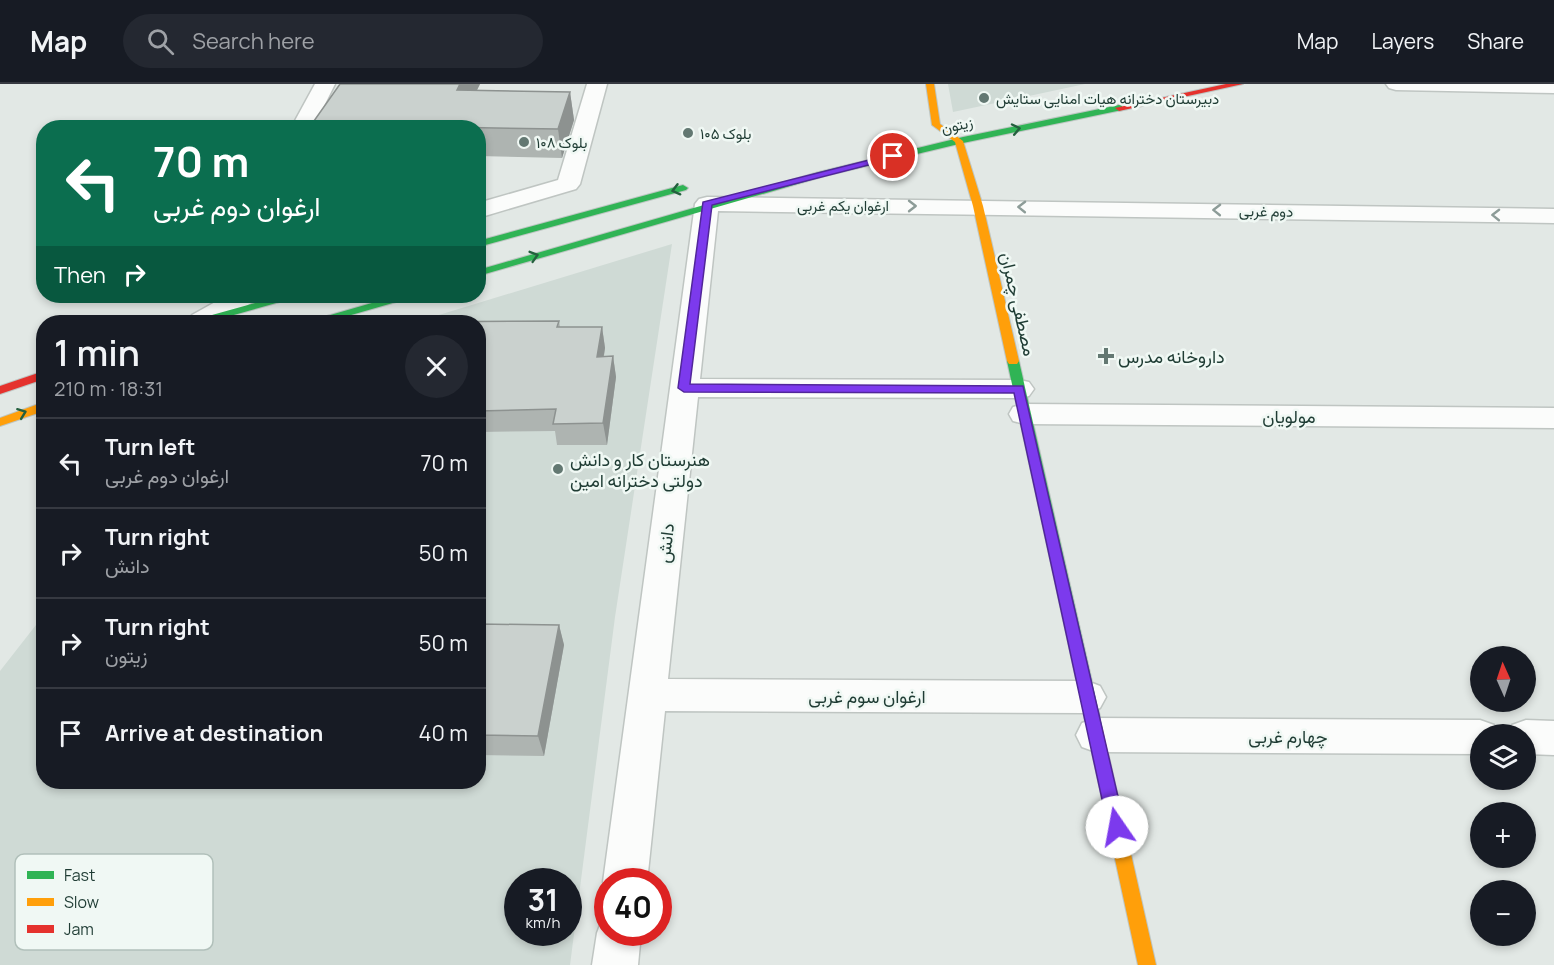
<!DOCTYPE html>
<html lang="en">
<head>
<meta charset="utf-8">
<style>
  body { margin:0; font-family:Manrope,Vazirmatn,sans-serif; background:#242831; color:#f1f3f6; height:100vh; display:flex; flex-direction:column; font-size:22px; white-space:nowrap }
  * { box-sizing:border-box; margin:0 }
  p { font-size:20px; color:#9ea1a6 }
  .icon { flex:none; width:33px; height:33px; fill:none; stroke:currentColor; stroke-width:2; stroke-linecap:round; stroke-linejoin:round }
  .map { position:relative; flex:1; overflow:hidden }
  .sheet { position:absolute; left:36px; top:231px; width:450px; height:474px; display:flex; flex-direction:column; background:#171b24; border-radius:24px; box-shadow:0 3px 9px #0003 }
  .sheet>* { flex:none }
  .guide { position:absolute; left:36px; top:36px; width:450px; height:183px; border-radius:24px; box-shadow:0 3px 9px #0003; background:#0b6e4f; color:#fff; overflow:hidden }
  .needle { width:39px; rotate:357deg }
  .tools { position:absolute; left:1470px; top:562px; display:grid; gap:12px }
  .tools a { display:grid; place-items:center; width:66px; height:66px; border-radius:50%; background:#171b24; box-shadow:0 3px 9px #0003; font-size:30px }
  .speed { position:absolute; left:504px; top:784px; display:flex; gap:12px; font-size:30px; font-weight:700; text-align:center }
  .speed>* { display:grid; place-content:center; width:78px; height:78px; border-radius:50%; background:#171b24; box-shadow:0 3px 9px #0003; line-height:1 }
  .speed small { font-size:15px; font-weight:400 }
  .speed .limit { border:9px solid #d22; background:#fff; color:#111 }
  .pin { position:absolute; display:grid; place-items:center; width:51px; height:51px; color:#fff; margin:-26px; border:3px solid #fff; border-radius:50%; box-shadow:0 2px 6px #0007 }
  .me { position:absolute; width:66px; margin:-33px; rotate:348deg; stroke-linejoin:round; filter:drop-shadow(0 0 4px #0008) }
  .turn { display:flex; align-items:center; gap:21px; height:126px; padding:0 18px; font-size:27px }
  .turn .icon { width:78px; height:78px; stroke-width:2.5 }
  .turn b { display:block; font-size:42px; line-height:51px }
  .then { display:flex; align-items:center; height:57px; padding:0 18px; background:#0003; gap:12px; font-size:22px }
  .round { display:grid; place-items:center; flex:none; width:63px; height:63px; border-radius:32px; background:#242831 }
  .head { display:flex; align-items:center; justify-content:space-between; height:102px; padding:0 18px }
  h1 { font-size:36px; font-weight:600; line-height:45px }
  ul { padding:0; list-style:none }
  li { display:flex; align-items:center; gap:18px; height:90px; padding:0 18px; border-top:2px solid #363941 }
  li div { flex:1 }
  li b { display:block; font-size:22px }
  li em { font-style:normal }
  header { display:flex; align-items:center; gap:36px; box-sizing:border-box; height:84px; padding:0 30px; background:#171b24; border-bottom:2px solid #363941 }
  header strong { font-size:28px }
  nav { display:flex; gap:33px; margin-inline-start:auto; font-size:21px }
  .search { width:420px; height:54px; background:#242831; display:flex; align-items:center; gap:15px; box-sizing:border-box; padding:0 21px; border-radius:33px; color:#9ea1a6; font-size:22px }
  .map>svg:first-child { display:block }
</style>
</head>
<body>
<header>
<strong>Map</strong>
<div class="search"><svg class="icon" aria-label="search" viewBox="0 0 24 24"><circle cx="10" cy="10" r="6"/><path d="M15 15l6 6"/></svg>Search here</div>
<nav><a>Map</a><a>Layers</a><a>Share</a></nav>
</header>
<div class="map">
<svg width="1554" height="881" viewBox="0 0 1554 881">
  <rect width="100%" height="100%" fill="#e2e8e5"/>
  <!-- built -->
  <g fill="#cfdad5" fill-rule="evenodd">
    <path d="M 948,0 L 1085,0 L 953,28 Z"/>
    <path d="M 672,160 L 615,533 L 570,881 L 0,881 L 0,587 L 43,532 L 44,698 L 478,698 L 478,238 L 416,238 ZM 518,798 L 568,798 L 568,849 L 518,849 Z"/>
  </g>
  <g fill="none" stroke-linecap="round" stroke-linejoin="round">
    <defs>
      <g id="street">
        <path d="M 315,0 L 335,0 L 313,44 L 291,44 Z"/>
        <path d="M 587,0 L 607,0 L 580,100 L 576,105 L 478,134 L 478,119 L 558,96 Z"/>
        <path d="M 1386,0 L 1554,0 L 1554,9 L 1396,6 L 1389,4 Z"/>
        <path d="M 707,113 L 1554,125 L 1554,139 L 718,127 L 700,295 L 1019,296 L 1029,298 L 1034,305 L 1029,312 L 1019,314 L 698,313 L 668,595 L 1087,597 L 1100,602 L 1106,613 L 1100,624 L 1087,629 L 665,627 L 647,798 L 608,798 L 608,808 L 603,798 L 695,120 L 699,115 Z"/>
        <path d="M 226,212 L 257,212 L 253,218 L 219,238 L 189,238 L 192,231 Z"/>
        <path d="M 1024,320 L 1554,324 L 1554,344 L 1024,340 L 1013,337 L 1009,330 L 1013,323 Z"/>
        <path d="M 1096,634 L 1480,636 L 1494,641 L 1499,651 L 1480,651 L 1480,670 L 1096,668 L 1082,663 L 1076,651 L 1082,639 Z"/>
        <path d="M 1526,636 L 1554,637 L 1554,671 L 1526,670 L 1526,651 L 1507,651 L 1512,641 Z"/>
        <path d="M 608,832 L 608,849 L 641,849 L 638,881 L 592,881 L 597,849 L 603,833 Z"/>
      </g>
      <g id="fast">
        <path d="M 1119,21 L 1122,22 L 1122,26 L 963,59 L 825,92 L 478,192 L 478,186 L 819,88 L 963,53 Z"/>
        <path d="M 683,101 L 688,104 L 686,106 L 478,163 L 478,157 Z"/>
        <path d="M 280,212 L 295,212 L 294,214 L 209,238 L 192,238 L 194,236 Z"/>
        <path d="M 396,212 L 411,212 L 410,214 L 327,238 L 311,238 L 313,236 Z"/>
        <path d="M 1013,273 L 1019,277 L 1103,646 L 1101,651 L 1095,653 L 1089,651 L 1087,646 L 1007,277 Z"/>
      </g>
      <g id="slow">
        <path d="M 926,0 L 934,0 L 940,40 L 963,57 L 983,122 L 1019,277 L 1017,280 L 1009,280 L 1007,277 L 973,122 L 955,58 L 932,41 Z"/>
        <path d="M 44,318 L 44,327 L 0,342 L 0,334 Z"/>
        <path d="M 1095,639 L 1101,641 L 1103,646 L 1156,881 L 1138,881 L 1087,646 L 1089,641 Z"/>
      </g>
      <g id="jam">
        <path d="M 1226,0 L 1243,0 L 1119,27 L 1115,24 Z"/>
        <path d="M 44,287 L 44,295 L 0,310 L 0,302 Z"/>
      </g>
    </defs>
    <!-- street casing -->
    <use href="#street" stroke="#bfc5c2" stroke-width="3"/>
    <!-- fast casing -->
    <use href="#fast" stroke="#bec6c3" stroke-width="2"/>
    <!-- slow casing -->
    <use href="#slow" stroke="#bec6c3" stroke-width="2"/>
    <!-- jam casing -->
    <use href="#jam" stroke="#bec6c3" stroke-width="2"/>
    <!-- street -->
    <use href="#street" fill="#fbfcfb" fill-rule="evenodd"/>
    <!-- fast -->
    <use href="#fast" fill="#30b455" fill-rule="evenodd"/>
    <!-- slow -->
    <use href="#slow" fill="#ff9f0a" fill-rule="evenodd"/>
    <!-- jam -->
    <use href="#jam" fill="#e5322d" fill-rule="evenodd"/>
  </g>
  <!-- wall -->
  <g fill="#aeb4b1">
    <path d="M 340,0 L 480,0 L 477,6 L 570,8 L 574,36 L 562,74 L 478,72 L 478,44 L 309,44 Z"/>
    <path d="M 559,237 L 560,243 L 602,243 L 605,264 L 604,272 L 613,272 L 616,293 L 607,361 L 557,361 L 555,347 L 478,348 L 478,238 Z"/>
    <path d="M 478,540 L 559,541 L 564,561 L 544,672 L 478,671 Z"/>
    <path d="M 301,698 L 420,698 L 419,700 L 303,700 Z"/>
  </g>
  <!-- shaded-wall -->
  <g fill="#8d9290">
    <path d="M 460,0 L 480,0 L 463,34 L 457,6 Z"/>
    <path d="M 570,8 L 574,36 L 562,74 L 558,45 Z"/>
    <path d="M 602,243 L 605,264 L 600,294 L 597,273 Z"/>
    <path d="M 613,272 L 616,293 L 607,361 L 603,339 Z"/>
    <path d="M 559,541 L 564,561 L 544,672 L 538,652 Z"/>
  </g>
  <!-- building -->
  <g fill="#cad1ce" stroke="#8d9290" stroke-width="1.5">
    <path d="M 340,0 L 460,0 L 457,6 L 570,8 L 558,45 L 442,43 L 309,44 Z"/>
    <path d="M 559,237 L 557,243 L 602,243 L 597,273 L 613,272 L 603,339 L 553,340 L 556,325 L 478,327 L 478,238 L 410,238 Z"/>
    <path d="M 478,540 L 559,541 L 538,652 L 478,651 Z"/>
  </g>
  <!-- one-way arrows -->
  <defs><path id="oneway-chevron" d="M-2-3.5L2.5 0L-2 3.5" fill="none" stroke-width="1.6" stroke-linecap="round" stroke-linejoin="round" transform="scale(1.5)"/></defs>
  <g stroke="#24603e">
    <use href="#oneway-chevron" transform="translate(1016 45) rotate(-12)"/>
    <use href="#oneway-chevron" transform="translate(676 106) rotate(165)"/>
    <use href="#oneway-chevron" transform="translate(534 172) rotate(-17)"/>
    <use href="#oneway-chevron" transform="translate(22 329) rotate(-21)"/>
  </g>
  <g stroke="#8d9c98">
    <use href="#oneway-chevron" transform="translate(912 122)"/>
    <use href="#oneway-chevron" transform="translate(1022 123) rotate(-179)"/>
    <use href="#oneway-chevron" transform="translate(1217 126) rotate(-179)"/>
    <use href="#oneway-chevron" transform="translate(1496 131) rotate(-179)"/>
  </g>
  <!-- route -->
  <path fill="#7c3aed" stroke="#51269a" stroke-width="1.5" d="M 893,70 L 896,70 L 896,74 L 712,121 L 690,300 L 1023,302 L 1125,743 L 1123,748 L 1117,751 L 1111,748 L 1108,743 L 1014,309 L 684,308 L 678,304 L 703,118 Z"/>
  <!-- markers -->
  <g fill="#637872" stroke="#f0f8f4" stroke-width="2">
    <circle cx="984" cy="14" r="6"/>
    <circle cx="688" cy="49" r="6"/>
    <circle cx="524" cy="58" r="6"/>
    <path d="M1103 263h6v6h6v6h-6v6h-6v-6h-6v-6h6z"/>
    <circle cx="558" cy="385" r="6"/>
  </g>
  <g text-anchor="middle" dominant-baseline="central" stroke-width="5" stroke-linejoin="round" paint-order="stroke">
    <!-- far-poi labels -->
    <g font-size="15" fill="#1f3c34" stroke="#f0f8f4" text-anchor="start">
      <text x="996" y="14">دبیرستان دخترانه هیات امنایی ستایش</text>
      <text x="700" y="49">بلوک ۱۰۵</text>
      <text x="536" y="58">بلوک ۱۰۸</text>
    </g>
    <!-- far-street labels -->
    <g font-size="15" fill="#1f3c34" stroke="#f0f8f4">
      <text transform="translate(957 41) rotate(-12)">زیتون</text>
      <text x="843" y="121">ارغوان یکم غربی</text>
      <text transform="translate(1266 127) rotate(1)">دوم غربی</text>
    </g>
    <!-- street labels -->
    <g font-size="18" fill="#1f3c34" stroke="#f0f8f4">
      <text transform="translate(1019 220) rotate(77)">مصطفی چمران</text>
      <text x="1289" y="332">مولویان</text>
      <text transform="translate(665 459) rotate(-83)">دانش</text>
      <text x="867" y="612">ارغوان سوم غربی</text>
      <text x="1288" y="652">چهارم غربی</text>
    </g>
    <!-- poi labels -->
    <g font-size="18" fill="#1f3c34" stroke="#f0f8f4" text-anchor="start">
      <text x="1118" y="272">داروخانه مدرس</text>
      <text x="570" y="375">هنرستان کار و دانش<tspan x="570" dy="21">دولتی دخترانه امین</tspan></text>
    </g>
  </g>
  <!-- legend -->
  <rect x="15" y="770" width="198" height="96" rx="9" fill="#f0f8f4" stroke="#b1c0ba" stroke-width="1.5"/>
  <rect x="27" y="787" width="27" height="8" fill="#30b455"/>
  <rect x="27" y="814" width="27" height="8" fill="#ff9f0a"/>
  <rect x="27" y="841" width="27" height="8" fill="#e5322d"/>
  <g font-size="16" fill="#1f3c34">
    <text x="64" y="797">Fast</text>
    <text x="64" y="824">Slow</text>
    <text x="64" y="851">Jam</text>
  </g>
</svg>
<div class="tools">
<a><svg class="needle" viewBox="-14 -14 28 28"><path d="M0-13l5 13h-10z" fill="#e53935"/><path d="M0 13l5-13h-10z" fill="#9ea1a6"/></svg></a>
<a><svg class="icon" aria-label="layers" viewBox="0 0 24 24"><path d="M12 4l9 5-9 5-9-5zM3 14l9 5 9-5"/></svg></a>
<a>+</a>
<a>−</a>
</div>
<div class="speed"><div>31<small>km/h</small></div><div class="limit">40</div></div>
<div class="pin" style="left:893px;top:72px;background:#d93025"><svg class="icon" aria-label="arrive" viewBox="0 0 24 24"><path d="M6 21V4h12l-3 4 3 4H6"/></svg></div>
<svg class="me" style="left:1117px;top:743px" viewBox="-20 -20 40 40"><circle r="19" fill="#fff"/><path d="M0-13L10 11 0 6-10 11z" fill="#7c3aed"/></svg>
<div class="guide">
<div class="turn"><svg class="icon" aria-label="left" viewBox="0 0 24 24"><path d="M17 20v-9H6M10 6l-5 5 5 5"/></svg><div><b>70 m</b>ارغوان دوم غربی</div></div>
<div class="then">Then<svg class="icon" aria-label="right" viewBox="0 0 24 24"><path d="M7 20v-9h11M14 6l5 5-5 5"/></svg></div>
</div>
<section class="sheet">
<div class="head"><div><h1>1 min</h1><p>210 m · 18:31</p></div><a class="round"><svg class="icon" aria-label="close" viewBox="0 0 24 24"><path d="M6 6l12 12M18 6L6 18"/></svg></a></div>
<ul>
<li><svg class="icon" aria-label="left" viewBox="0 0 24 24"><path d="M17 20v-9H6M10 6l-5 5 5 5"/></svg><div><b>Turn left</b><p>ارغوان دوم غربی</p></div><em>70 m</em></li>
<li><svg class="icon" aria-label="right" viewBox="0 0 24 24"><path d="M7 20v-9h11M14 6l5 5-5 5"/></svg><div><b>Turn right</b><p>دانش</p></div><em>50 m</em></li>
<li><svg class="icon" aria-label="right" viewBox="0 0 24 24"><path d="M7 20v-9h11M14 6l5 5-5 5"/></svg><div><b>Turn right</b><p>زیتون</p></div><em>50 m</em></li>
<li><svg class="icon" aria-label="arrive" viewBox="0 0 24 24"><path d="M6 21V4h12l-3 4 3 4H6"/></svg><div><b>Arrive at destination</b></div><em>40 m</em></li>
</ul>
</section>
</div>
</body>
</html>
